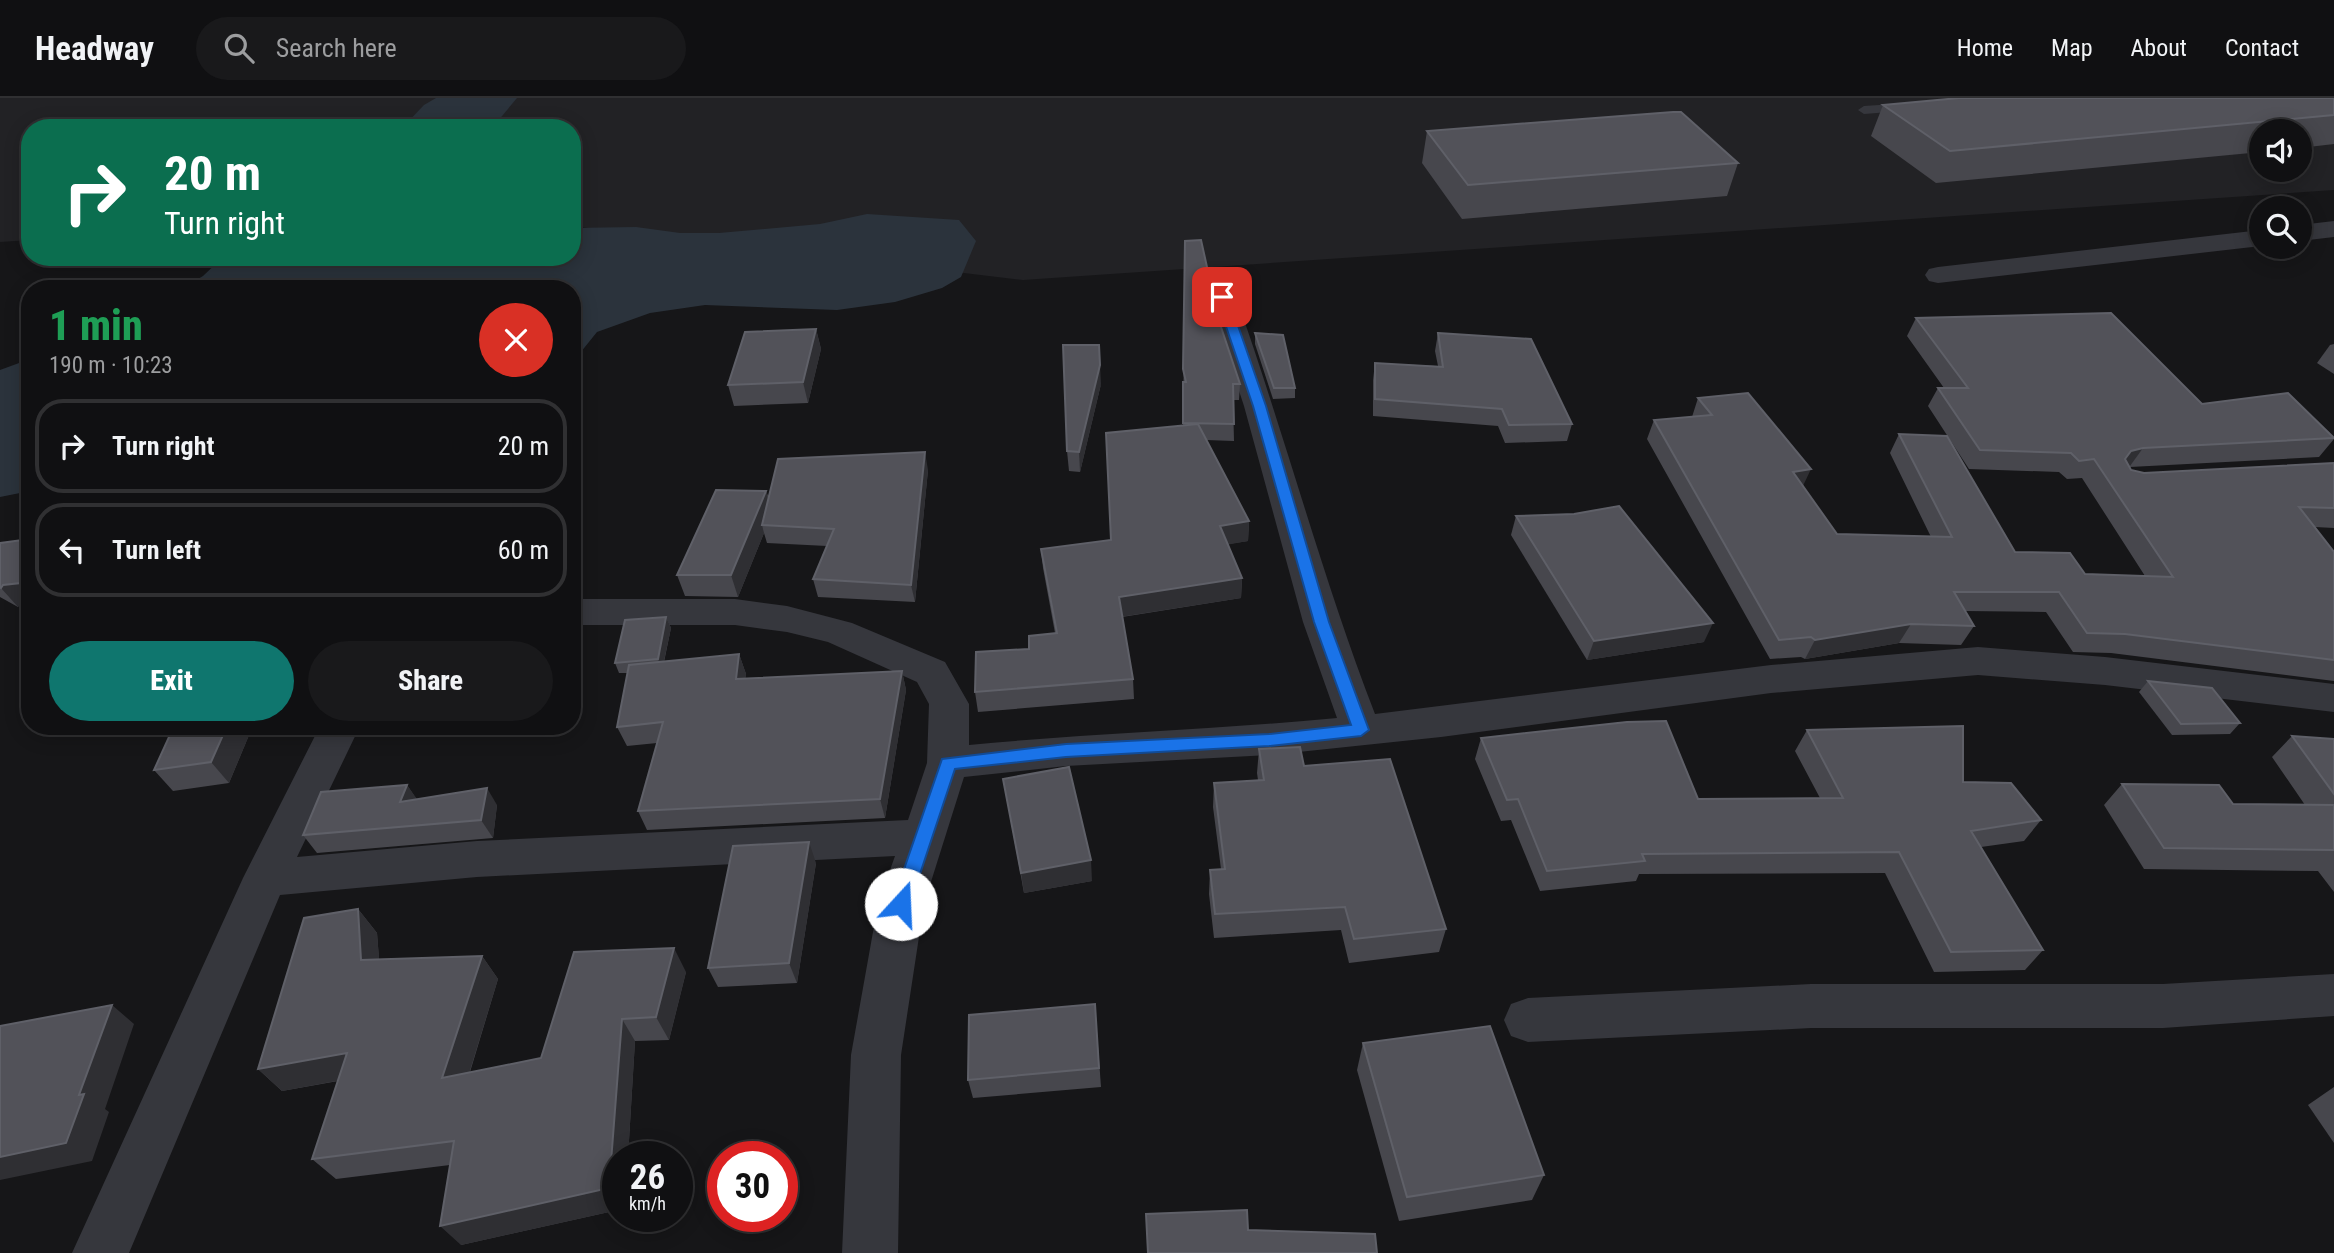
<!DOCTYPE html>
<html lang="en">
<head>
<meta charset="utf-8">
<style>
  body { margin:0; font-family:"Roboto Condensed",sans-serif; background:#19191b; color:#f1f3f6; height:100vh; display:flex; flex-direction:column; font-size:26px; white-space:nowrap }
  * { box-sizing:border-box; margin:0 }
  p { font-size:23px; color:#9c9d9f }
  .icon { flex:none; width:38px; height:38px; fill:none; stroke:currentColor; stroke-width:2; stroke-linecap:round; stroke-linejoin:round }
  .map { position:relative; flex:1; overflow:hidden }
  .side { position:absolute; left:21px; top:182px; width:560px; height:455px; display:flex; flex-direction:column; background:#101012; border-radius:28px; box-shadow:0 4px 18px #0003,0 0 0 2px #303032 }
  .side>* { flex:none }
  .hud { position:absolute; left:21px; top:21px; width:560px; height:147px; border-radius:28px; box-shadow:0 4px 18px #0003,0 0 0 2px #303032; background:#0b6e4f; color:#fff; overflow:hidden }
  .fabs { position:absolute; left:2249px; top:21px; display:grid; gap:14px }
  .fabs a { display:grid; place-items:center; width:63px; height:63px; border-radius:50%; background:#101012; box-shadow:0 4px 18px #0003,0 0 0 2px #303032; font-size:35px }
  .speed { position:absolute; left:602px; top:1043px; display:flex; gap:14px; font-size:35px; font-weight:700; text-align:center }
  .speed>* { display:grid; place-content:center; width:91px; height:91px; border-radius:50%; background:#101012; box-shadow:0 4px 18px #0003,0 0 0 2px #303032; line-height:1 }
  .speed small { font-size:18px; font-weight:400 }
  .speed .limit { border:10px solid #d22; background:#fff; color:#111 }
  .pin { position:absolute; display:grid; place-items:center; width:60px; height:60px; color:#fff; margin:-30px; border-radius:14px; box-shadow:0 4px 10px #0006 }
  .me { position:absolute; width:77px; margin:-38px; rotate:20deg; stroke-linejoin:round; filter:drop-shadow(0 0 5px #0008) }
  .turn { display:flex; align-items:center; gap:24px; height:147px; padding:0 28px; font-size:32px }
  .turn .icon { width:91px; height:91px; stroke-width:2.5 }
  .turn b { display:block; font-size:49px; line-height:60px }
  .round { display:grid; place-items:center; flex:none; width:74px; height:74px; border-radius:37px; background:#19191b }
  .overview { display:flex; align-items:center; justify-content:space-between; height:119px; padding:0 28px }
  h1 { font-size:42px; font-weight:800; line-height:52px; color:#1e9e55 }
  .cta { display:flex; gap:14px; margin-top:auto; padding:14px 28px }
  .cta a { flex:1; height:80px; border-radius:42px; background:#0f766e; color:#fff; font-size:28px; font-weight:800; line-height:80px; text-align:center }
  .cta a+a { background:#19191b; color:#f1f3f6 }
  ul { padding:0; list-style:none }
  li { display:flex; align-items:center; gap:21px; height:94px; margin:0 14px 10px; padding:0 14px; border:4px solid #303032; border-radius:28px }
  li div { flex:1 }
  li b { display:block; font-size:26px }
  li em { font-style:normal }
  header { display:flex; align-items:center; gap:42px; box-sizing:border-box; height:98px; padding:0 35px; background:#101012; border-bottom:2px solid #303032 }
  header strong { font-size:33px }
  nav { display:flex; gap:38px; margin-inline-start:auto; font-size:24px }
  .search { width:490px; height:63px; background:#19191b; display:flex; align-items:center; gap:18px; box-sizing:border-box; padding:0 24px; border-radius:38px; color:#9c9d9f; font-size:26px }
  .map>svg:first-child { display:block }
</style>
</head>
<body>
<header>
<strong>Headway</strong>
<div class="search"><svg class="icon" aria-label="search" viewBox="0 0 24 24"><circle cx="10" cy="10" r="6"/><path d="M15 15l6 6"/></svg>Search here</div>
<nav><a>Home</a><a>Map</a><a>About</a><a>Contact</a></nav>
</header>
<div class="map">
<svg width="2334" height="1155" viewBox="0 0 2334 1155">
  <rect width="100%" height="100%" fill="#161618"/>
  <!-- built -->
  <path fill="#222225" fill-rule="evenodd" d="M 0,0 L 2334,0 L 2334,92 L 1023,182 L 572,128 L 572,30 L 30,30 L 30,142 L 0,144 ZM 2261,33 L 2300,33 L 2300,72 L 2261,72 Z"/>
  <!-- water -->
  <g fill="#2b333c">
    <path d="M 436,0 L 517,0 L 492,30 L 402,30 L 424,7 Z"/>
    <path d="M 867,116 L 959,122 L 976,143 L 961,179 L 942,190 L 895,204 L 837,212 L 705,207 L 650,215 L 597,234 L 572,265 L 572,191 L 181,191 L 203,178 L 223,159 L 572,159 L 572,130 L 636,129 L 680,135 L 719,135 L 820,126 Z"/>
    <path d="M 30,261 L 30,393 L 0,399 L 0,272 Z"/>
  </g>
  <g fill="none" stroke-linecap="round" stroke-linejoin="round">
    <!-- lane -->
    <path fill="#36373d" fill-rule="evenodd" d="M 1910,5 L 1915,6 L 1915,12 L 1864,16 L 1858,12 L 1864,8 Z"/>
    <!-- street -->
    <g fill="#36373d" fill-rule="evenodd">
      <path d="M 2334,123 L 2334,139 L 2300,143 L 2300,127 Z"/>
      <path d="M 2261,132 L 2261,148 L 1938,185 L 1929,183 L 1925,177 L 1929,171 L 1938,169 Z"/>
      <path d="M 1222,191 L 1232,193 L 1236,199 C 1285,337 1322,479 1375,616 L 1771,567 L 1978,549 L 2105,559 L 2334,586 L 2334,614 L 2105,587 L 1978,577 L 1771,595 L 1441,639 L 1269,657 L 1066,668 L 964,679 L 924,806 L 901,957 L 898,1155 L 842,1155 L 851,957 L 878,806 L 895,758 L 477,779 L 280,797 L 129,1155 L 72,1155 L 243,780 L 320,628 L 360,628 L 297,759 L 477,743 L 908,722 L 927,665 L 929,606 L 917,584 L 828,544 L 787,534 L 735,527 L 572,527 L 572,501 L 735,501 L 787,508 L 852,525 L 945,564 L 969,606 L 969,647 C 1091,635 1214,632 1337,620 L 1303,524 L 1244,308 L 1208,199 L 1212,193 Z"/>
      <path d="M 2334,876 L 2334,918 L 2163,930 L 1811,930 L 1528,944 L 1511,938 L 1504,922 L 1511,906 L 1528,900 L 1811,886 L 2163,886 Z"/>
    </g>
  </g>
  <!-- wall -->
  <g fill="#47474d">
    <path d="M 2334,0 L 2334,46 L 2300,50 L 2300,33 L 2261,33 L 2261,54 L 1936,85 L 1871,38 L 1883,7 Z"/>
    <path d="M 1427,33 L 1738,65 L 1727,98 L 1462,121 L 1422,65 Z"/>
    <path d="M 1185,143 L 1209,192 L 1240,286 L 1239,302 L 1233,302 L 1234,343 L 1206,342 L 1249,423 L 1248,443 L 1228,446 L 1242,480 L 1241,500 L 1122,519 L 1133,581 L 1134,601 L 978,614 L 975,594 L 1029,551 L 1055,535 L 1043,470 L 1041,451 L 1111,442 L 1183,328 Z"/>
    <path d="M 1916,220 L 2202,306 L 2334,341 L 2319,359 L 2130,369 L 2131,372 L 2144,375 L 2334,365 L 2334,430 L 2315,429 L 2334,454 L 2334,583 L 2111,555 L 2073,554 L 2046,514 L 1965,513 L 1974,528 L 1961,547 L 1899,545 L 1805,561 L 1801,559 L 1770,561 L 1647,341 L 1654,322 L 1692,319 L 1698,300 L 1803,389 L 1837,436 L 1931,439 L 1890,355 L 1899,336 L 2015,454 L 2085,476 L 2145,478 L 2082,380 L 2067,381 L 2059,374 L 1969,371 L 1928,308 L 1938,290 L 1944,290 L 1907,238 Z"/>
    <path d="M 816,231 L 821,251 L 808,305 L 734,308 L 728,287 Z"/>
    <path d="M 1255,235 L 1295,290 L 1295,300 L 1273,301 L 1255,246 Z"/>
    <path d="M 1438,235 L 1572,326 L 1567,343 L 1505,345 L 1498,328 L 1373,318 L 1373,282 L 1375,265 L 1438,268 L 1435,253 Z"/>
    <path d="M 2334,246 L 2334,276 L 2317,265 L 2330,247 Z"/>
    <path d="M 1101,286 L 1080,374 L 1069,373 L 1067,353 Z"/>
    <path d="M 928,372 L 915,504 L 818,499 L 813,481 L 827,448 L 767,445 L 764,435 L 738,499 L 685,498 L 677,477 L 766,393 L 769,400 Z"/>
    <path d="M 1574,416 L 1704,544 L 1587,562 L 1511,437 L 1516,418 Z"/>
    <path d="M 30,441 L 30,505 L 20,506 L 18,509 L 0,499 L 0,445 Z"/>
    <path d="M 666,519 L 671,530 L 664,564 L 739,556 L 746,576 L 745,581 L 902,573 L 906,592 L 885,720 L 647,732 L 638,713 L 657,645 L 627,648 L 617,629 L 628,575 L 619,575 L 615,565 Z"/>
    <path d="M 2148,583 L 2240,625 L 2230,636 L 2172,637 L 2139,594 Z"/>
    <path d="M 252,630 L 229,685 L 173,693 L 154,672 Z"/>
    <path d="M 1807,632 L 1963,684 L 2041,722 L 2024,743 L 1981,749 L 2043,852 L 2025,872 L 1934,874 L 1885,775 L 1639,776 L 1636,783 L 1540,793 L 1511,722 L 1501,723 L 1475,661 L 1481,640 L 1698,701 L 1820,700 L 1795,653 Z"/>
    <path d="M 2292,638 L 2334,641 L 2334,794 L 2318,773 L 2144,771 L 2104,707 L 2122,686 L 2233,706 L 2305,707 L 2272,659 Z"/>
    <path d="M 1259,651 L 1304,668 L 1446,831 L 1439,854 L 1349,865 L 1341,832 L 1214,840 L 1209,796 L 1210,772 L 1221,771 L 1213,709 L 1214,685 L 1258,682 L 1257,675 Z"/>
    <path d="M 1003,681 L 1092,783 L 1024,795 Z"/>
    <path d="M 407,687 L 417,702 L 497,707 L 493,740 L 317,755 L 303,737 Z"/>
    <path d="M 816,765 L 797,885 L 718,889 L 708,870 Z"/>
    <path d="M 358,811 L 377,835 L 379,861 L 482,858 L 498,881 L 470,974 L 541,960 L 686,874 L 669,942 L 635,943 L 628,1059 L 618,1059 L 618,1112 L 461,1147 L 450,1067 L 336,1081 L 312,1061 L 338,983 L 282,993 L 258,971 Z"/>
    <path d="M 1095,906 L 1101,989 L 973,1000 L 968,982 Z"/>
    <path d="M 1363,945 L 1544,1077 L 1532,1102 L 1399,1123 L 1357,972 Z"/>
    <path d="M 2334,989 L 2334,1045 L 2308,1007 Z"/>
  </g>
  <!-- shaded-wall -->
  <g fill="#2f2f33">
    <path d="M 816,231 L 821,251 L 808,305 L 803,284 Z"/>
    <path d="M 1100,267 L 1101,286 L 1080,374 L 1079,354 Z"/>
    <path d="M 2143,350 L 2130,368 L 2118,371 L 2131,353 Z"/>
    <path d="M 925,354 L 928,372 L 915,504 L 911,487 Z"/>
    <path d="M 1811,371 L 1802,390 L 1793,374 Z"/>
    <path d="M 766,393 L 772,414 L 762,427 L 764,435 L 738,499 L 731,477 Z"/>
    <path d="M 1249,423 L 1248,443 L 1220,448 L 1220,428 Z"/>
    <path d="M 1242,480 L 1241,500 L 1120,519 L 1119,499 Z"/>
    <path d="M 30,484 L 30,505 L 20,506 L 18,509 L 1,490 L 3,487 Z"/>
    <path d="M 666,519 L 671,530 L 662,572 L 658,561 Z"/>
    <path d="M 1713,525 L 1704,544 L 1587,562 L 1594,543 Z"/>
    <path d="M 1911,526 L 1899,545 L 1805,561 L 1815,542 Z"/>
    <path d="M 739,556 L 746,576 L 743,601 L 736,581 Z"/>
    <path d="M 902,573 L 906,592 L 885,720 L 880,701 Z"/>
    <path d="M 227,628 L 250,628 L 252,630 L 229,685 L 211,664 Z"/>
    <path d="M 407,687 L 419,704 L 400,704 Z"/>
    <path d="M 487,690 L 497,707 L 493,740 L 481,722 Z"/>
    <path d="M 809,744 L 816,765 L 797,885 L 789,865 Z"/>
    <path d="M 1091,762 L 1092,783 L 1024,795 L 1021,775 Z"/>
    <path d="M 358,811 L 377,835 L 381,885 L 361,862 Z"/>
    <path d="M 674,850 L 686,874 L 669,942 L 656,919 Z"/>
    <path d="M 482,858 L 498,881 L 461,1002 L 442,980 Z"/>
    <path d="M 112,907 L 134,926 L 105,1011 L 109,1014 L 92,1063 L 0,1082 L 0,1059 L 79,997 Z"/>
    <path d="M 622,921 L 635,943 L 628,1059 L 618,1059 L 618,1112 L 461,1147 L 440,1128 Z"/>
    <path d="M 347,955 L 369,977 L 282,993 L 258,971 Z"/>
  </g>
  <!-- building -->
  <g fill="#525259" stroke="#5f6068" stroke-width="2">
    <path d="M 1959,0 L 2334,0 L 2334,17 L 1950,53 L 1883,7 Z"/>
    <path d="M 1673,14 L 1681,14 L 1738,65 L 1468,87 L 1427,33 Z"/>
    <path d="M 1201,142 L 1209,178 L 1206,184 L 1240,286 L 1233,286 L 1234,326 L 1183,325 L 1183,284 L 1186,284 L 1183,271 L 1185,143 Z"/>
    <path d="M 2111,215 L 2202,306 L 2288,295 L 2334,340 L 2143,350 L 2131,353 L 2125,361 L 2131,372 L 2144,375 L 2334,365 L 2334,410 L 2299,409 L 2334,454 L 2334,562 L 2125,536 L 2087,535 L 2059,494 L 1954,494 L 1974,528 L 1911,526 L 1815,542 L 1811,539 L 1779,542 L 1654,322 L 1712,317 L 1698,300 L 1748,295 L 1811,371 L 1793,374 L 1837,436 L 1952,439 L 1899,336 L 1947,338 L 2015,454 L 2070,455 L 2085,476 L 2173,479 L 2094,361 L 2079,363 L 2071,355 L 1980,352 L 1938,290 L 1968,290 L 1916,220 Z"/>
    <path d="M 816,231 L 803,284 L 728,287 L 745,234 Z"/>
    <path d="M 1255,235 L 1283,237 L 1295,290 L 1274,290 Z"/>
    <path d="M 1438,235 L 1531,241 L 1572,326 L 1509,327 L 1502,311 L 1375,301 L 1375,265 L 1443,269 Z"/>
    <path d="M 1063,247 L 1099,247 L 1100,267 L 1079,354 L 1067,353 Z"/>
    <path d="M 1198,326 L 1249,423 L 1220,428 L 1242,480 L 1119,499 L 1133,581 L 975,594 L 976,554 L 1029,551 L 1029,538 L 1057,535 L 1041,451 L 1111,442 L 1106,335 Z"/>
    <path d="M 925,354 L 911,487 L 813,481 L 834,431 L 762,427 L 778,361 Z"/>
    <path d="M 716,392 L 766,393 L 731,477 L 677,477 Z"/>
    <path d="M 1619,408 L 1713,525 L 1594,543 L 1516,418 L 1574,416 Z"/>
    <path d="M 30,441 L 28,445 L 30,445 L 30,484 L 3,487 L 1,490 L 0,489 L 0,445 Z"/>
    <path d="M 666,519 L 658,561 L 615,565 L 625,522 Z"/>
    <path d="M 739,556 L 736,581 L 902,573 L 880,701 L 638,713 L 663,624 L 617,629 L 629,567 Z"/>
    <path d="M 2148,583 L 2212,590 L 2240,625 L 2181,626 Z"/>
    <path d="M 1666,623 L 1698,701 L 1843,700 L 1807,632 L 1963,628 L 1963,684 L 2011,685 L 2041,722 L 1971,733 L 2043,852 L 1951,854 L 1899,754 L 1642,756 L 1645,763 L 1547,773 L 1518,701 L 1507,702 L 1481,640 L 1627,624 Z"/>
    <path d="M 174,628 L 227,628 L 211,664 L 154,672 Z"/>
    <path d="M 2292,638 L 2334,641 L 2334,696 Z"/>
    <path d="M 1300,649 L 1304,668 L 1390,661 L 1446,831 L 1354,841 L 1345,809 L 1215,816 L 1210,772 L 1225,771 L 1214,685 L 1264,682 L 1259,651 Z"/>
    <path d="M 1069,669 L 1091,762 L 1021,775 L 1003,681 Z"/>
    <path d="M 2122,686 L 2219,687 L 2233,706 L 2334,707 L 2334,752 L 2164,750 Z"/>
    <path d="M 407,687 L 400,704 L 487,690 L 481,722 L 303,737 L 321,694 Z"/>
    <path d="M 809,744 L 789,865 L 708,870 L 733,748 Z"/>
    <path d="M 358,811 L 361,862 L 482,858 L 442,980 L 541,960 L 574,854 L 674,850 L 656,919 L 622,921 L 609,1090 L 440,1128 L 454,1043 L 312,1061 L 347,955 L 258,971 L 304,820 Z"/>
    <path d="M 1095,906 L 1099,970 L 968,982 L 969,917 Z"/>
    <path d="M 112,907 L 79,997 L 84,996 L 66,1045 L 0,1059 L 0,928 Z"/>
    <path d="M 1490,928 L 1544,1077 L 1407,1099 L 1363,945 Z"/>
    <path d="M 1247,1112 L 1248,1132 L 1375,1136 L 1377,1155 L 1148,1155 L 1146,1116 Z"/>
  </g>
  <!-- route -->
  <path fill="#1a73e8" stroke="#114b97" stroke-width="2" d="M 1222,196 L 1228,199 L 1266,308 L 1329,524 L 1369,632 L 1361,638 L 1269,648 L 1066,659 L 955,671 L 908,812 L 901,814 L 894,812 L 892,806 L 942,661 L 1066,646 L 1269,636 L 1351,627 L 1314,524 L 1253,308 L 1216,199 Z"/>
</svg>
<div class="fabs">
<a><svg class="icon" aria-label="sound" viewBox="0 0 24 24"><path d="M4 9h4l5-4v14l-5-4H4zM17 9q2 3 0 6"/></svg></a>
<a><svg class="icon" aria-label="search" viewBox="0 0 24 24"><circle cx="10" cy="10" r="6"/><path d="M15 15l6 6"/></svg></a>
</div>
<div class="speed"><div>26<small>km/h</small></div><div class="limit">30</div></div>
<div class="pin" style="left:1222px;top:199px;background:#d93025"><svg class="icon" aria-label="arrive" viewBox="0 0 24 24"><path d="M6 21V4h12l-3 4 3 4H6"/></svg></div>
<svg class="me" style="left:901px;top:806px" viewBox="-20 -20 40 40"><circle r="19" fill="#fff"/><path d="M0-13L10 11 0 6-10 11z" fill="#1a73e8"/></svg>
<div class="hud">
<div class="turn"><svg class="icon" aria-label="right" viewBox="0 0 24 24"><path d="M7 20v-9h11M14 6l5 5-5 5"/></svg><div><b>20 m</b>Turn right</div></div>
</div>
<section class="side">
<div class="overview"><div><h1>1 min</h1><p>190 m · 10:23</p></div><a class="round" style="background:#d93025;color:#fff"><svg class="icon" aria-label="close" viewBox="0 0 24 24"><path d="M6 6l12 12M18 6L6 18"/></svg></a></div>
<ul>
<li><svg class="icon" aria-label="right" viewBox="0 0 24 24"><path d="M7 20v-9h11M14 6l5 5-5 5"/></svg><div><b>Turn right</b></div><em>20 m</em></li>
<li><svg class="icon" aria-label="left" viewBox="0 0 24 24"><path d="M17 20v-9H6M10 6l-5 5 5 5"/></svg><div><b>Turn left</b></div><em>60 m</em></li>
</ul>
<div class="cta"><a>Exit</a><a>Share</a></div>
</section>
</div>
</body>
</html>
